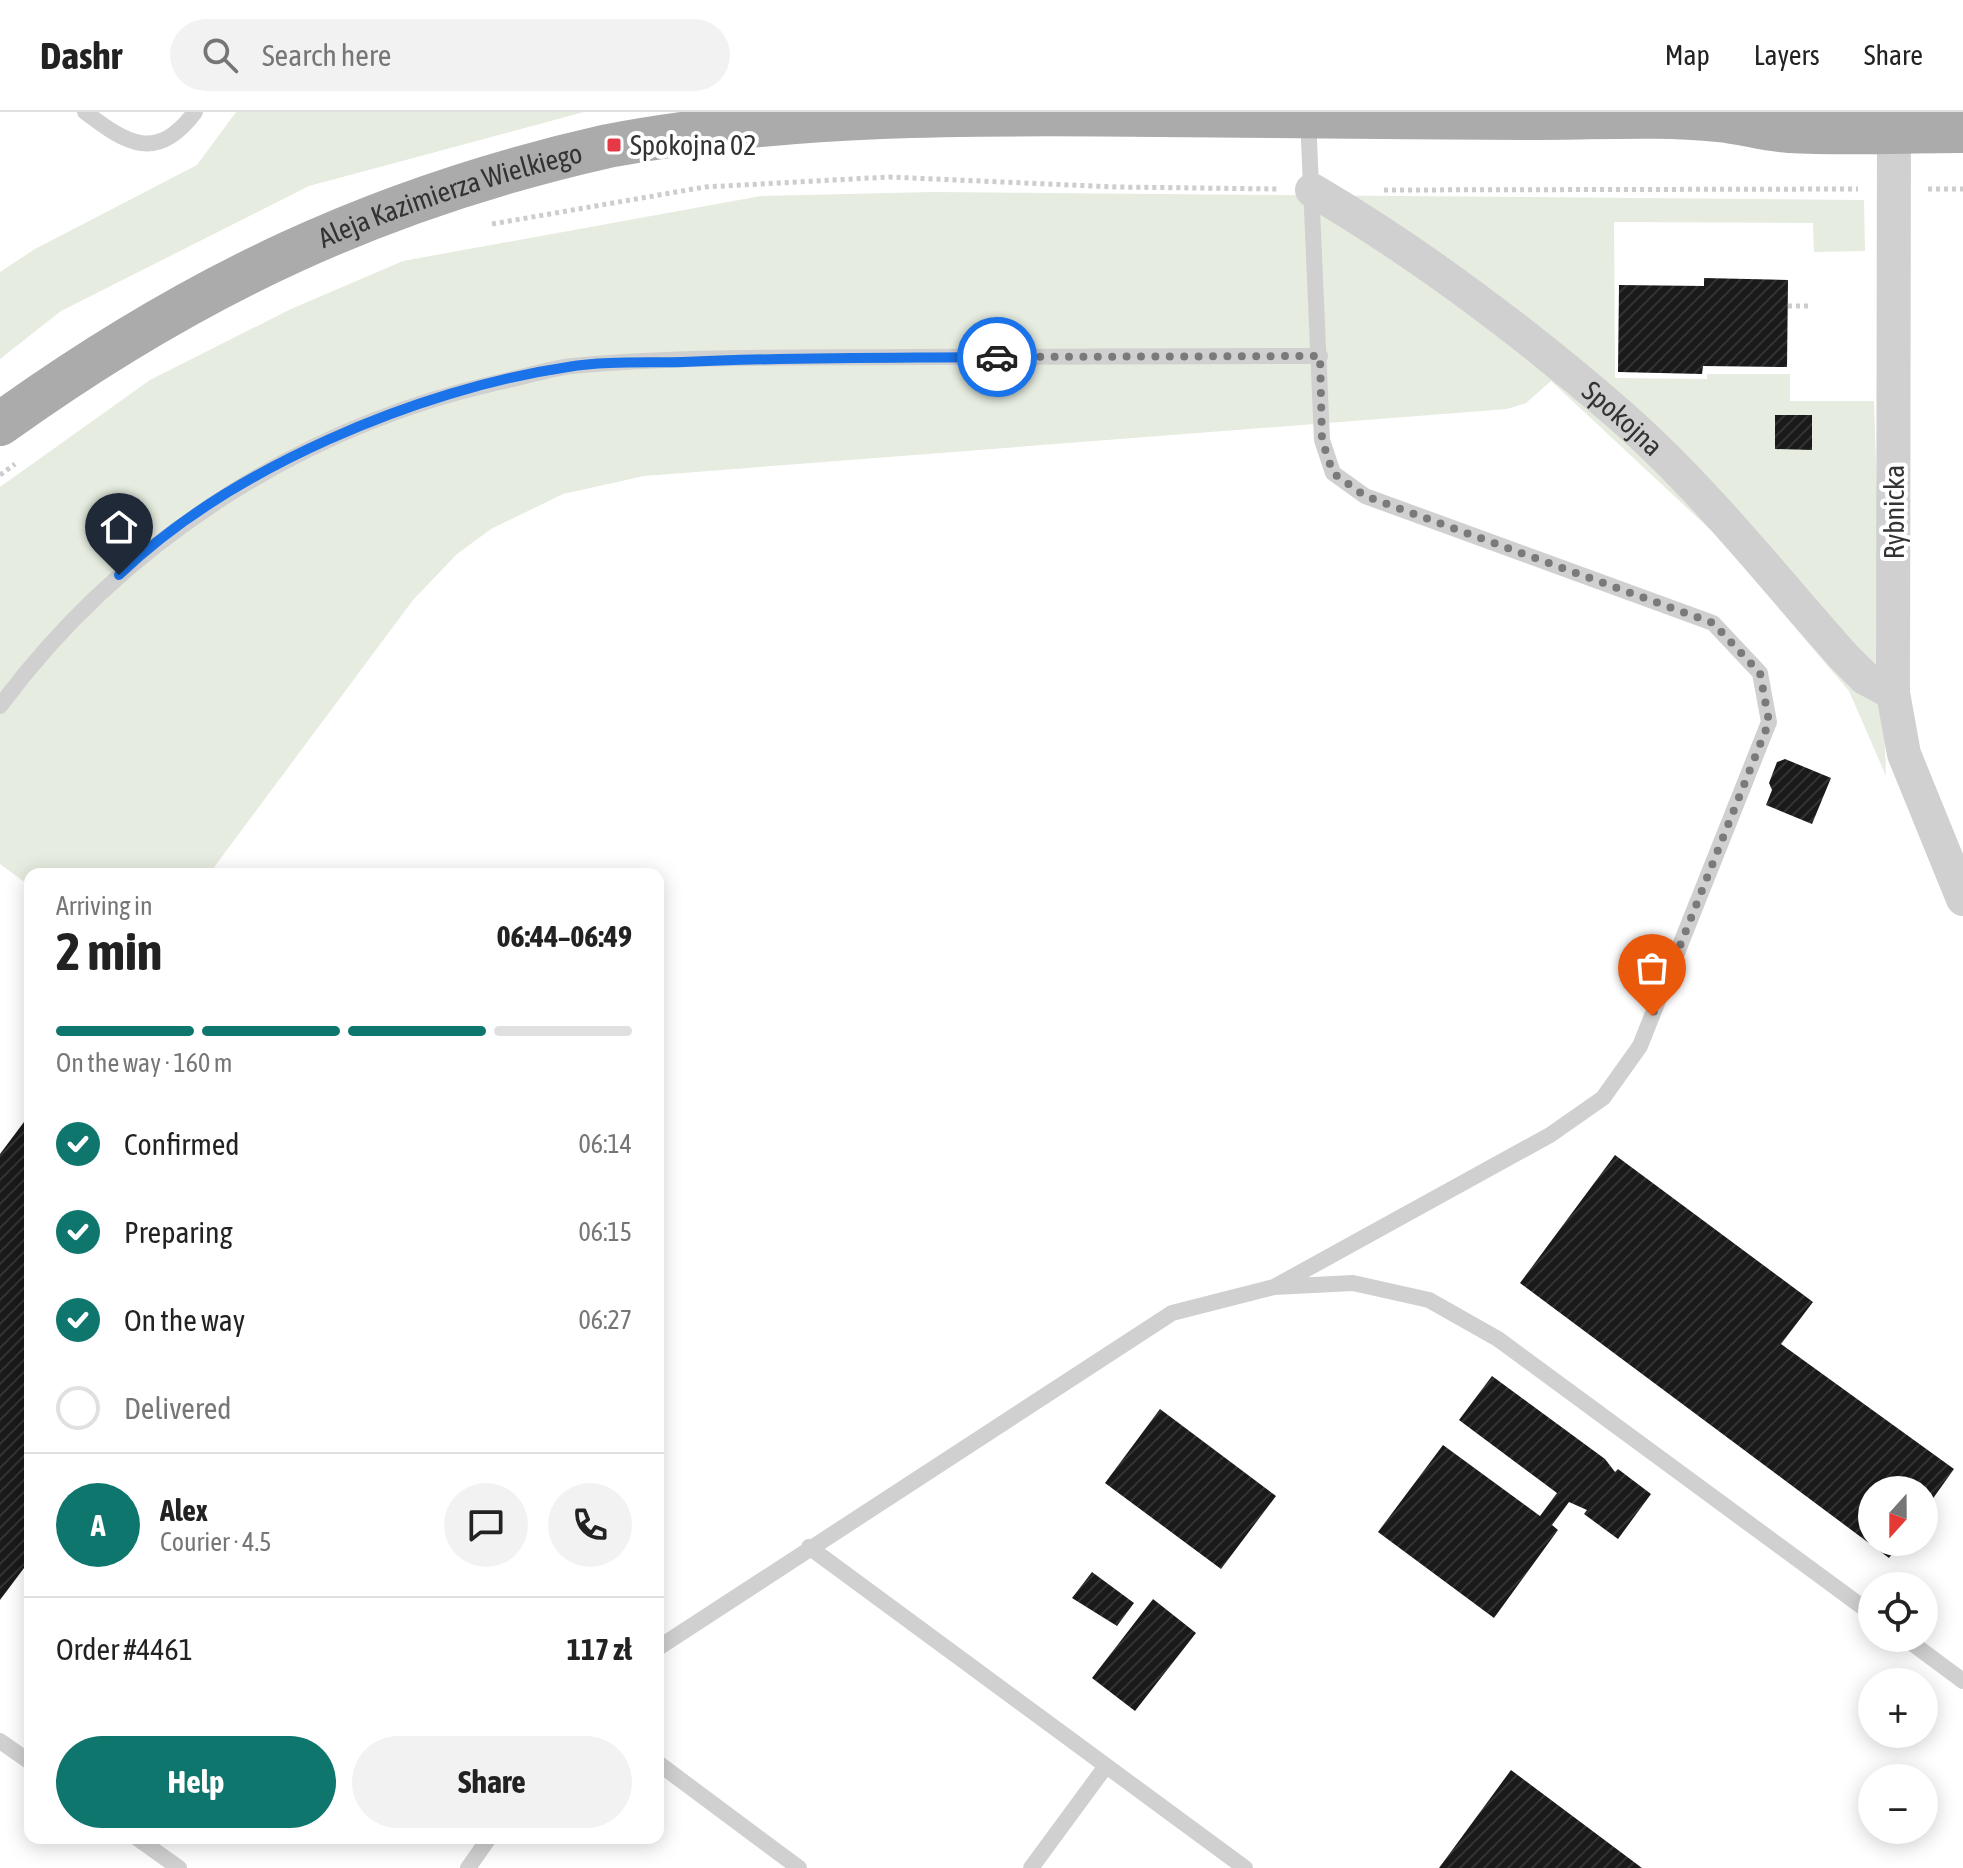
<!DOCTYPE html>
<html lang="en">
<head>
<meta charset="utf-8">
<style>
  :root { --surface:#fff; --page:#f2f2f2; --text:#222; --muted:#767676; --line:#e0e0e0; --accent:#0f766e }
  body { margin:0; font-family:"Asap Condensed",sans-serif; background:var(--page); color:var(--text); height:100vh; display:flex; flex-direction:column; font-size:30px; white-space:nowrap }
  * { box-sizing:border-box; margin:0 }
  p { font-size:26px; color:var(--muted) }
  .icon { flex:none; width:44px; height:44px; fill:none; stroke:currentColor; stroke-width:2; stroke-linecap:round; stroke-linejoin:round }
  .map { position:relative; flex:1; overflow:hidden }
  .details { position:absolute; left:24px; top:756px; width:640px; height:976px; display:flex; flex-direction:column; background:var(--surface); border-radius:16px; box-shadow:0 4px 20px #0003 }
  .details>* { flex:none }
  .needle { width:52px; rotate:201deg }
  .buttons { position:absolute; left:1858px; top:1364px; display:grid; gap:16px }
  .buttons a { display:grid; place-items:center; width:80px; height:80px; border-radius:50%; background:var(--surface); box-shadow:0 4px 20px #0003; font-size:40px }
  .pin { position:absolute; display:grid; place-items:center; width:68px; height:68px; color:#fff; margin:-82px -34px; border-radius:50% 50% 50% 0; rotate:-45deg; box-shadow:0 0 8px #0007 }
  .pin .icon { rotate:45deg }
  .courier { position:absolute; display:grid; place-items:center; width:80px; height:80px; margin:-40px; border:6px solid #1a73e8; border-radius:50%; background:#fff; color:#222; box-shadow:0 2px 10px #0007 }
  .summary em { font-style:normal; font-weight:700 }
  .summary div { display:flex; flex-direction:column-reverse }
  .summary { display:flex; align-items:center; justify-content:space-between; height:136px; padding:0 32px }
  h1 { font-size:52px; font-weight:700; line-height:60px }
  .bar { display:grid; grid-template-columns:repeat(4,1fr); gap:12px 8px; align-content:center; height:96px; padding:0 32px }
  .bar i { height:10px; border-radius:6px; background:var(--line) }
  .bar .on { background:var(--accent) }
  .bar p { grid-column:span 4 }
  .line { display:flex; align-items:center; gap:20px; padding:0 32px; border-top:2px solid var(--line) }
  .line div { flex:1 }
  .round { display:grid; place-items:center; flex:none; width:84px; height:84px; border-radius:42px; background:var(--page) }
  ol { padding:0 32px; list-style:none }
  li { display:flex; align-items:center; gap:24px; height:88px }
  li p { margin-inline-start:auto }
  li .icon { padding:8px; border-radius:50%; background:var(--accent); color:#fff; stroke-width:4 }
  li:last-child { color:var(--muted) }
  li i { width:44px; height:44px; border:4px solid var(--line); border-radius:50% }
  .action { display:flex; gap:16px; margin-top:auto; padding:16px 32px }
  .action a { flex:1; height:92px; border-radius:48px; background:var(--accent); color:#fff; font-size:32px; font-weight:700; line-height:92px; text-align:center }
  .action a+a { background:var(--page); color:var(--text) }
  header { display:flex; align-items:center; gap:48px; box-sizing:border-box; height:112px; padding:0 40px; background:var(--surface); border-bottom:2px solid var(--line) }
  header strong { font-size:38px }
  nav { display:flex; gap:44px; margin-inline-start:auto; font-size:28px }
  .search { width:560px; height:72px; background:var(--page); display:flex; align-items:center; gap:20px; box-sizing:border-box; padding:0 28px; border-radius:44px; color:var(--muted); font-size:30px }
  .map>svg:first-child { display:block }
</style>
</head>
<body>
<header>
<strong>Dashr</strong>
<div class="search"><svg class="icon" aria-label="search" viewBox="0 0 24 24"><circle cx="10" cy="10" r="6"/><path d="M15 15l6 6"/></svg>Search here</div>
<nav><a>Map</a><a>Layers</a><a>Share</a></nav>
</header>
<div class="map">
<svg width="1963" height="1756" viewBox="0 0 1963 1756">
  <defs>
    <pattern id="building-hatch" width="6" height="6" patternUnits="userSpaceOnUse" patternTransform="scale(2)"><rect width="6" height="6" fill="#1a1a1a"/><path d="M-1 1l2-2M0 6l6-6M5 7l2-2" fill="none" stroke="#333"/></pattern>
  </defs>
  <rect width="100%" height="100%" fill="#fff"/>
  <!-- green -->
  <path fill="#e6ecdf" d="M 236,0 L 584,0 L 309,74 L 61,199 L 0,247 L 0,160 L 35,137 L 197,53 Z
    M 932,80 L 1864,88 L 1865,139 L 1814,140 L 1813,111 L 1614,110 L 1615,266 L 1707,267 L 1707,262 L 1790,262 L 1790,289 L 1874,289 L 1886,664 L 1849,579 L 1717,424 L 1551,269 L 1526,291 L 1507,297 L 644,364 L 563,382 L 491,417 L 457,442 L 413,488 L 209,762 L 30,762 L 30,774 L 0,752 L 0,375 L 150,268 L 291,197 L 403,149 L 761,84 Z"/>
  <!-- building -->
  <path fill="url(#building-hatch)" d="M 1704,166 L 1788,168 L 1787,255 L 1703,254 L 1702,262 L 1618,260 L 1619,173 L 1704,174 Z
    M 1775,303 L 1812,303 L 1812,338 L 1775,337 Z
    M 1785,647 L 1831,666 L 1812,712 L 1766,693 L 1772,678 L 1769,671 L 1777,650 Z
    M 30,1002 L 30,1448 L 0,1488 L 0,1042 Z
    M 1615,1043 L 1813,1190 L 1781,1232 L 1954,1357 L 1924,1399 L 1924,1378 L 1872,1378 L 1872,1430 L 1901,1430 L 1889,1446 L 1520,1171 Z
    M 1492,1264 L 1605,1347 L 1615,1360 L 1618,1357 L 1651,1382 L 1618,1427 L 1584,1402 L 1587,1398 L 1569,1390 L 1552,1413 L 1558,1418 L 1494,1506 L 1378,1420 L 1443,1333 L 1540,1404 L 1557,1381 L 1459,1308 Z
    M 1160,1297 L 1276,1384 L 1221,1457 L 1105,1371 Z
    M 1092,1460 L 1134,1491 L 1117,1514 L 1072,1486 Z
    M 1153,1487 L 1196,1521 L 1135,1599 L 1092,1566 Z
    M 1511,1658 L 1642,1756 L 1439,1756 Z"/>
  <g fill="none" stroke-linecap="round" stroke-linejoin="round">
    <!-- path -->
    <path stroke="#cdcdcd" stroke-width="5" stroke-dasharray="4 4" stroke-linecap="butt" d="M 1928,77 L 1963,77
      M 1384,78 L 1858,77
      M 492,112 L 705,75 L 889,65 L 1116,75 L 1278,77
      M 1788,194 L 1810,194
      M 0,363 L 15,352"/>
    <!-- service -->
    <path stroke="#d0d0d0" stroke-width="16" d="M 85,0 C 127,32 157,51 195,0
      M 0,594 C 120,432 298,316 495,271 C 520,266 547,257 572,254 C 679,244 789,246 896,245 C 1037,245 1179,244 1320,244
      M 1274,1175 L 1550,1023 L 1603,986 L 1640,934 L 1769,610 L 1760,561 L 1713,511 L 1365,384 L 1333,361 L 1322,328 L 1308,5
      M 809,1435 L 1245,1756
      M 1905,1526 L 1963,1569
      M 658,1536 L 1172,1201 L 1274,1175 L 1353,1171 L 1429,1188 L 1498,1227 L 1872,1502
      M 0,1629 L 30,1650
      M 658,1651 L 799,1756
      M 137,1726 L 179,1756
      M 468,1756 L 489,1726
      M 1031,1756 L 1106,1654"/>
    <!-- minor -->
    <g stroke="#d0d0d0" stroke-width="34">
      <path d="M 1894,0 L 1893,581 L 1904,642 L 1963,787"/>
      <path id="s1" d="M 1312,78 C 1418,140 1528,223 1621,304 C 1703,376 1772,464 1844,545 L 1865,566 L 1893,581"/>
    </g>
    <!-- primary -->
    <path stroke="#ababab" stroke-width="44" id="s2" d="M 0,312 C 192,174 377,86 608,34 C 787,0 975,1 1157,3 C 1283,5 1409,5 1535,6 C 1596,6 1659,2 1719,8 C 1742,10 1766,18 1789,19 C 1847,22 1905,19 1963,19"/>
  </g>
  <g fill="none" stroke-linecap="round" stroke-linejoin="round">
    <!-- done -->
    <path stroke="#7a7a7a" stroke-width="8" stroke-dasharray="0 14.4" d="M 997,245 L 1320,244 L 1322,328 L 1333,361 L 1365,384 L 1713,511 L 1760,561 L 1769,610 L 1652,904"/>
    <!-- route -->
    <path stroke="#1a73e8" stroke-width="10" d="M 119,463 C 229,357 418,277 568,255 C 605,249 645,251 683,250 C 788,245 892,246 997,245"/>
  </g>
  <!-- markers -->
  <rect fill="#e63946" stroke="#fff" stroke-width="3" x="606" y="25" width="16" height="16" rx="4"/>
  <g text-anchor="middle" stroke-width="8" stroke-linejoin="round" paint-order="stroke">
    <!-- poi labels -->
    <g font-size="28" fill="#333" stroke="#fff" text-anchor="start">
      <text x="630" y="43">Spokojna 02</text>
    </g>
    <!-- street labels -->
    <g font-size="28" fill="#333" stroke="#fff">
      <text dy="10" stroke="none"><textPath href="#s2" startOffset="508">Aleja Kazimierza Wielkiego</textPath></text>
      <text dy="10" stroke="none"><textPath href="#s1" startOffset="386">Spokojna</textPath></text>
      <text transform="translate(1894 400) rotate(-90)" y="10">Rybnicka</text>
    </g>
  </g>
</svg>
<div class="buttons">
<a><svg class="needle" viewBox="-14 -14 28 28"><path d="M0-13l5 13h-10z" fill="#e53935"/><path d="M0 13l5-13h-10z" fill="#767676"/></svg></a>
<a><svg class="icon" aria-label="locate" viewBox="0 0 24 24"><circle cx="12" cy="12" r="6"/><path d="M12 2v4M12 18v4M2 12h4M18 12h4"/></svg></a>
<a>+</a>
<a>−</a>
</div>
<div class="pin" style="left:1652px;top:904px;background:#ea580c"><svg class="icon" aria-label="bag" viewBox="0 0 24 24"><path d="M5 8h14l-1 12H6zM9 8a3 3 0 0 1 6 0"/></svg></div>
<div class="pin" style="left:119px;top:463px;background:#1f2937"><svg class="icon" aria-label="home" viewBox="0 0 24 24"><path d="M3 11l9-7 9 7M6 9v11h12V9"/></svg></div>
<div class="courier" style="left:997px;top:245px"><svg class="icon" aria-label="car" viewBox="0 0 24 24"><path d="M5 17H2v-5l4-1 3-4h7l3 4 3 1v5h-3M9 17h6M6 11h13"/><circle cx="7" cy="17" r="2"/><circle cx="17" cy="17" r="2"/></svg></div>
<section class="details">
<div class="summary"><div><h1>2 min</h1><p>Arriving in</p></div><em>06:44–06:49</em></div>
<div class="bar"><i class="on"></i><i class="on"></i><i class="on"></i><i></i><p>On the way · 160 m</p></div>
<ol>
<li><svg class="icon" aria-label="check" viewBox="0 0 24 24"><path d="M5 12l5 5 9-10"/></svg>Confirmed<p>06:14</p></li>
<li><svg class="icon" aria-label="check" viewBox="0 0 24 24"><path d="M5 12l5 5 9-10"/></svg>Preparing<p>06:15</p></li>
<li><svg class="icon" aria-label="check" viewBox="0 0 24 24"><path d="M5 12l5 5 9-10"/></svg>On the way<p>06:27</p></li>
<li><i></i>Delivered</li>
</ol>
<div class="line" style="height:144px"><b class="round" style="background:var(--accent);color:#fff">A</b><div><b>Alex</b><p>Courier · 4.5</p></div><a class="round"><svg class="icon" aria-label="chat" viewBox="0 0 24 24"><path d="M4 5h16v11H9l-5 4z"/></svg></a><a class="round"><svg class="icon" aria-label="phone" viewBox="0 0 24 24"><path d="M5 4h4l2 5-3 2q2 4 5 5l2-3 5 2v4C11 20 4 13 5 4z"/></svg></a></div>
<div class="line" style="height:104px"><div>Order #4461</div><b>117 zł</b></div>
<div class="action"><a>Help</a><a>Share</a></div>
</section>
</div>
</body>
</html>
